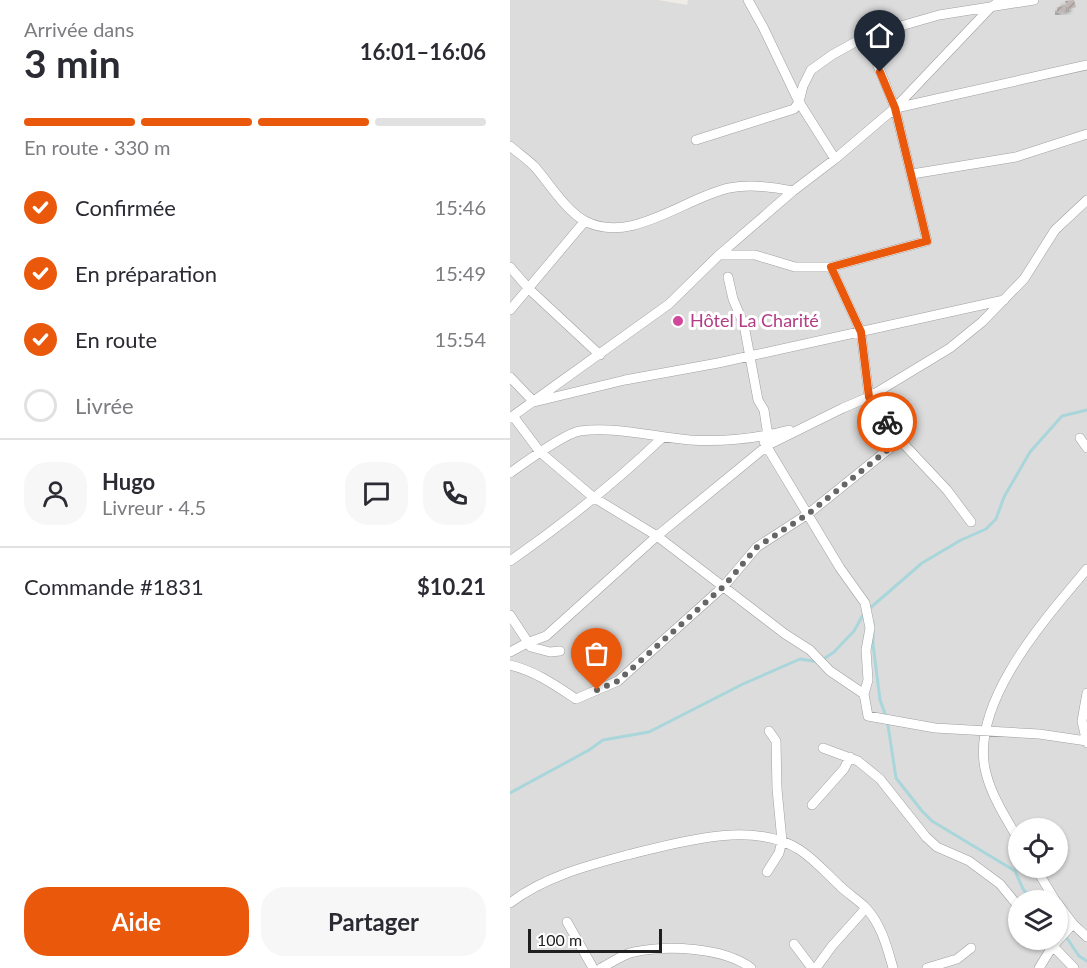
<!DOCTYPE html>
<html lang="fr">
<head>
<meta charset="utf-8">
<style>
  :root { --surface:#fff; --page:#f7f7f7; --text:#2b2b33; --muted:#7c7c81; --line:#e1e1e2; --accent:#ea580c }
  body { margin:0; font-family:Lato,sans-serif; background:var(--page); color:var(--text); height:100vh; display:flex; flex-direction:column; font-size:22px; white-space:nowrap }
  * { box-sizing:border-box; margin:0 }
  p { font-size:20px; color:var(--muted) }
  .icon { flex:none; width:33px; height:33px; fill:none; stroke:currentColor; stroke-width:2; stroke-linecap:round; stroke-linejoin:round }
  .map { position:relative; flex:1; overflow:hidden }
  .side { display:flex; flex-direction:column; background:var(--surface); width:510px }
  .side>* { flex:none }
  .controls { position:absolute; left:498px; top:818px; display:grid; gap:12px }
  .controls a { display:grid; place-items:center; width:60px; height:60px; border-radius:50%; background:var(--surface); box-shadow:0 2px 4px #0004; font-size:30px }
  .scale { position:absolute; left:18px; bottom:15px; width:134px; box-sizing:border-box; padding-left:6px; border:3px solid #1f1f1f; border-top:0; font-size:16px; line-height:21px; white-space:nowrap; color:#1f1f1f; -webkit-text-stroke:4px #fff; paint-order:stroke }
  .pin { position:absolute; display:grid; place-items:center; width:51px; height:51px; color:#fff; margin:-62px -26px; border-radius:50% 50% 50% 0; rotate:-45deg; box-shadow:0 0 6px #0007 }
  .pin .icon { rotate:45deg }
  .courier { position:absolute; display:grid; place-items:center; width:60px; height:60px; margin:-30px; border:4px solid #ea580c; border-radius:50%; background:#fff; color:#222; box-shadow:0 2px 8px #0007 }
  .head em { font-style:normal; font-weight:700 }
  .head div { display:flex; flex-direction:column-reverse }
  .head { display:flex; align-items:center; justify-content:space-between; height:102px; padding:0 24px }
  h1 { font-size:39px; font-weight:700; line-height:45px }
  .bar { display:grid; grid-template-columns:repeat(4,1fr); gap:9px 6px; align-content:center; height:72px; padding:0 24px }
  .bar i { height:8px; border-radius:4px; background:var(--line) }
  .bar .current { background:var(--accent) }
  .bar p { grid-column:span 4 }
  .line { display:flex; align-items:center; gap:15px; padding:0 24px; border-top:2px solid var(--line) }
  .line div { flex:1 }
  .round { display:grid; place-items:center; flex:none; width:63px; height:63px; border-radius:24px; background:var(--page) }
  ol { padding:0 24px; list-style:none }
  li { display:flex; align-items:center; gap:18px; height:66px }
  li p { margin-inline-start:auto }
  li .icon { padding:6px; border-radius:50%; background:var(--accent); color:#fff; stroke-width:4 }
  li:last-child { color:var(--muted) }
  li i { width:33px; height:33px; border:3px solid var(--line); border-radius:50% }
  .button { display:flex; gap:12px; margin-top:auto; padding:12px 24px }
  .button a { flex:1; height:69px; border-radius:24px; background:var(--accent); color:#fff; font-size:24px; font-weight:700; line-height:69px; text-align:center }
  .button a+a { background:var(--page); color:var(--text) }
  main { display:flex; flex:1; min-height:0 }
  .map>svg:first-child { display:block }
</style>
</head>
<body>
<main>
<section class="side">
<div class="head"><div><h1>3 min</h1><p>Arrivée dans</p></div><em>16:01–16:06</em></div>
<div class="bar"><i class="current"></i><i class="current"></i><i class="current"></i><i></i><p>En route · 330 m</p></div>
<ol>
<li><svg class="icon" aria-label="check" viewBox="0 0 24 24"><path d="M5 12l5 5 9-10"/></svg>Confirmée<p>15:46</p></li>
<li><svg class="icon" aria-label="check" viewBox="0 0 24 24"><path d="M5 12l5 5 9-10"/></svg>En préparation<p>15:49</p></li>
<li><svg class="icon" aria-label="check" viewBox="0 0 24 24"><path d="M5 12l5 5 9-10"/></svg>En route<p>15:54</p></li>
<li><i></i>Livrée</li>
</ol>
<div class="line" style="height:108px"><a class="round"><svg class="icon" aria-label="person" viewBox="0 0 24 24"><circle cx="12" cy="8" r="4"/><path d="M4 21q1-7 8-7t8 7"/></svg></a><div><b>Hugo</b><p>Livreur · 4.5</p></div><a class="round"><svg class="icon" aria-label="chat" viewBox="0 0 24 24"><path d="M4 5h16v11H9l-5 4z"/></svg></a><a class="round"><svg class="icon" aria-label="phone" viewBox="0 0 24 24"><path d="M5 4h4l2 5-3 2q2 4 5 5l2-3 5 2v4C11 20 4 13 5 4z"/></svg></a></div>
<div class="line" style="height:78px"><div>Commande #1831</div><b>$10.21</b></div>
<div class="button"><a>Aide</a><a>Partager</a></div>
</section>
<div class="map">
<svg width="577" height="968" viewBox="0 0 577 968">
  <defs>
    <pattern id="building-hatch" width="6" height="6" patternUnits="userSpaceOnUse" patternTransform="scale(1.5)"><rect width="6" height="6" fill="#c0b6b3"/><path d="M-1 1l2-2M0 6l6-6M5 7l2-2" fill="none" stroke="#a59c9a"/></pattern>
    <filter id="shadow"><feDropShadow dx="-4.5" dy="4.5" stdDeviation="1.5" flood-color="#0004"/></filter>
  </defs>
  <rect width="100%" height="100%" fill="#efebe6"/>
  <!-- residential -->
  <path fill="#dddcdc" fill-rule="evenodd" d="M 0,0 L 148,0 L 177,5 L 178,0 L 577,0 L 577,968 L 0,968 ZM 508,828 L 548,828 L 548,867 L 508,867 ZM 508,900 L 548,900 L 548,939 L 508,939 Z"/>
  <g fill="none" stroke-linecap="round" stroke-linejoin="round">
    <!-- stream -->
    <path stroke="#a9d6da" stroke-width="3" d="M 359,609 L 412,563 L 451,540 L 476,529 L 486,519 L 494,497 L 520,452 L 552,416 L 577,410
      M 363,622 L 363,644 L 370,700 L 377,719 L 386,778 L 412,811 L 422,821 L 505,871 L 513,889 L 522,900
      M 0,793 L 79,750 L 93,740 L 139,732 L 233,684 L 290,659 L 309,662 L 324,652 L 344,631 L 354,613
      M 548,925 L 569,956 L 577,961"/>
  </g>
  <!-- building -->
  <path fill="url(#building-hatch)" filter="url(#shadow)" d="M 564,0 L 566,7 L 558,10 L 555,1 Z
    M 555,6 L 556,11 L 547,13 L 547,7 Z"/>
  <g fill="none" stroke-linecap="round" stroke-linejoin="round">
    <!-- minor casing -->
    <g stroke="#a0a0a0" stroke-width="10">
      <path id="minor" d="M 238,0 L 253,27 L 289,102 L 325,159
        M 386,108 L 577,65
        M 186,140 L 284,109 L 289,102 L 293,86 L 301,70 L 322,55 L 356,36 L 429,15 L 524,0
        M 0,146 C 8,153 17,159 25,167 C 39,183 56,211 75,221 C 121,245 174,198 219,188 C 241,184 262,187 283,191
        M 402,174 L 506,157 L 577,134
        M 210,255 L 245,255 L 285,267 L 321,267 L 417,241 L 385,108 L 356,36
        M 0,267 L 19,289 L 90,355
        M 321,267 L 351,332 L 359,397 L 390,440 L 437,490 L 461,522
        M 218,277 L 223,299 L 234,325 L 248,400 L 254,410 L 258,436
        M 0,310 L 75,221
        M 0,377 L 24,402 L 115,380 L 208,363 L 494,300
        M 3,416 L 30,452 L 83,497 L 147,536 L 275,634 L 300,650 L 320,671 L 354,694 L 358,716 L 425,728 L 529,734 L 577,741
        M 0,418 L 159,304 L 209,255 L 283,191 L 325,159 L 385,108 L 481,7 L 492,0
        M 570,438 L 577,448
        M 254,442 L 330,568 L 355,603 L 360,628 L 356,650 L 358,680 L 354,694
        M 0,473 C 14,463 55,433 70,431 C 106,426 144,437 180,440 C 214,442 246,439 279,430
        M 0,561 C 53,524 106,482 153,437
        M 0,615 L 21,647 L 40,652 L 50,651
        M 0,652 L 17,643 L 36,636 L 147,536 L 258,445 L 333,408 L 359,397 L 440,348 L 472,322 L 514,279 L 545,230 L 577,200
        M 0,665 C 25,671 45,685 66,699 L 108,681 L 214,586 L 247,547 L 298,514 L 390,440
        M 577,693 L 572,721 L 577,743
        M 313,748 L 348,761 L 370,779 L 416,837 L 427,847 L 459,861 L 490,884 L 508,906
        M 302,805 L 334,769 L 340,757
        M 508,839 C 496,818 482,797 476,773 C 458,704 536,618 577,569
        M 525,867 L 545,900
        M 257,872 L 269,853 L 272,841 L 267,789 L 266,741 L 259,731
        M 0,903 C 34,877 76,866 117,855 C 167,843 242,819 290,850 C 305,860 317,874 330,886 C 338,894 347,899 355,907 C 371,923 377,947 383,968
        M 548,904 L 563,924 L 577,937
        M 57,922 L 83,968
        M 536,939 L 564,968
        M 284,944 L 302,968
        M 91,968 C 101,963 113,954 124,952 C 157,945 213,947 241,968
        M 306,968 L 322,946 L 356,908
        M 417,968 L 447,959 L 461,948
        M 529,968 L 542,947 L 563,924"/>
    </g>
    <!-- minor -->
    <use href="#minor" stroke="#fff" stroke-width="9"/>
  </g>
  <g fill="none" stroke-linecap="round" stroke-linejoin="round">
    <!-- done -->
    <path stroke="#686665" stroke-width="6" stroke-dasharray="0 10.8" d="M 87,690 L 108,681 L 214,586 L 247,547 L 298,514 L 390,440 L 377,422"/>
    <!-- route -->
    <path stroke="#ea580c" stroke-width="8" d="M 370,72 L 385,108 L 417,241 L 321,267 L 351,332 L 359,397 L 377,422"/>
  </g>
  <!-- markers -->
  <circle fill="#d1479c" stroke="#fff" stroke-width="2" cx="168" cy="321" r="6"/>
  <g text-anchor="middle" stroke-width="6" stroke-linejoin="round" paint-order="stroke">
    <!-- hotel labels -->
    <g font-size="18" fill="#b23c85" stroke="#fff" text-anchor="start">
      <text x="180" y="327">Hôtel La Charité</text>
    </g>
  </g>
</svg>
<div class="controls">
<a><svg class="icon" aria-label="locate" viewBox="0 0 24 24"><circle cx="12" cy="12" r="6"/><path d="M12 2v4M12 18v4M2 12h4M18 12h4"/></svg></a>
<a><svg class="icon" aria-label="layers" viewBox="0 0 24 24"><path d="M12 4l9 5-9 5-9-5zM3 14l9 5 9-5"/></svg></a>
</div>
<div class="scale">100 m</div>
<div class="pin" style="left:87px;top:690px;background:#ea580c"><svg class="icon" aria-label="bag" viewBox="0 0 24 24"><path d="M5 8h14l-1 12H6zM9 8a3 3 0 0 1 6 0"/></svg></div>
<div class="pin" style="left:370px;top:72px;background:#1f2937"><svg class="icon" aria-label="home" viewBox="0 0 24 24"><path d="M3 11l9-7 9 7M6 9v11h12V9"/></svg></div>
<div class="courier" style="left:377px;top:422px"><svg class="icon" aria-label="bike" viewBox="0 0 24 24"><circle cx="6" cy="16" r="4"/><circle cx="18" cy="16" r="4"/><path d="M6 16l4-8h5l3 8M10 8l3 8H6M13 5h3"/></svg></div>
</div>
</main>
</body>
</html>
